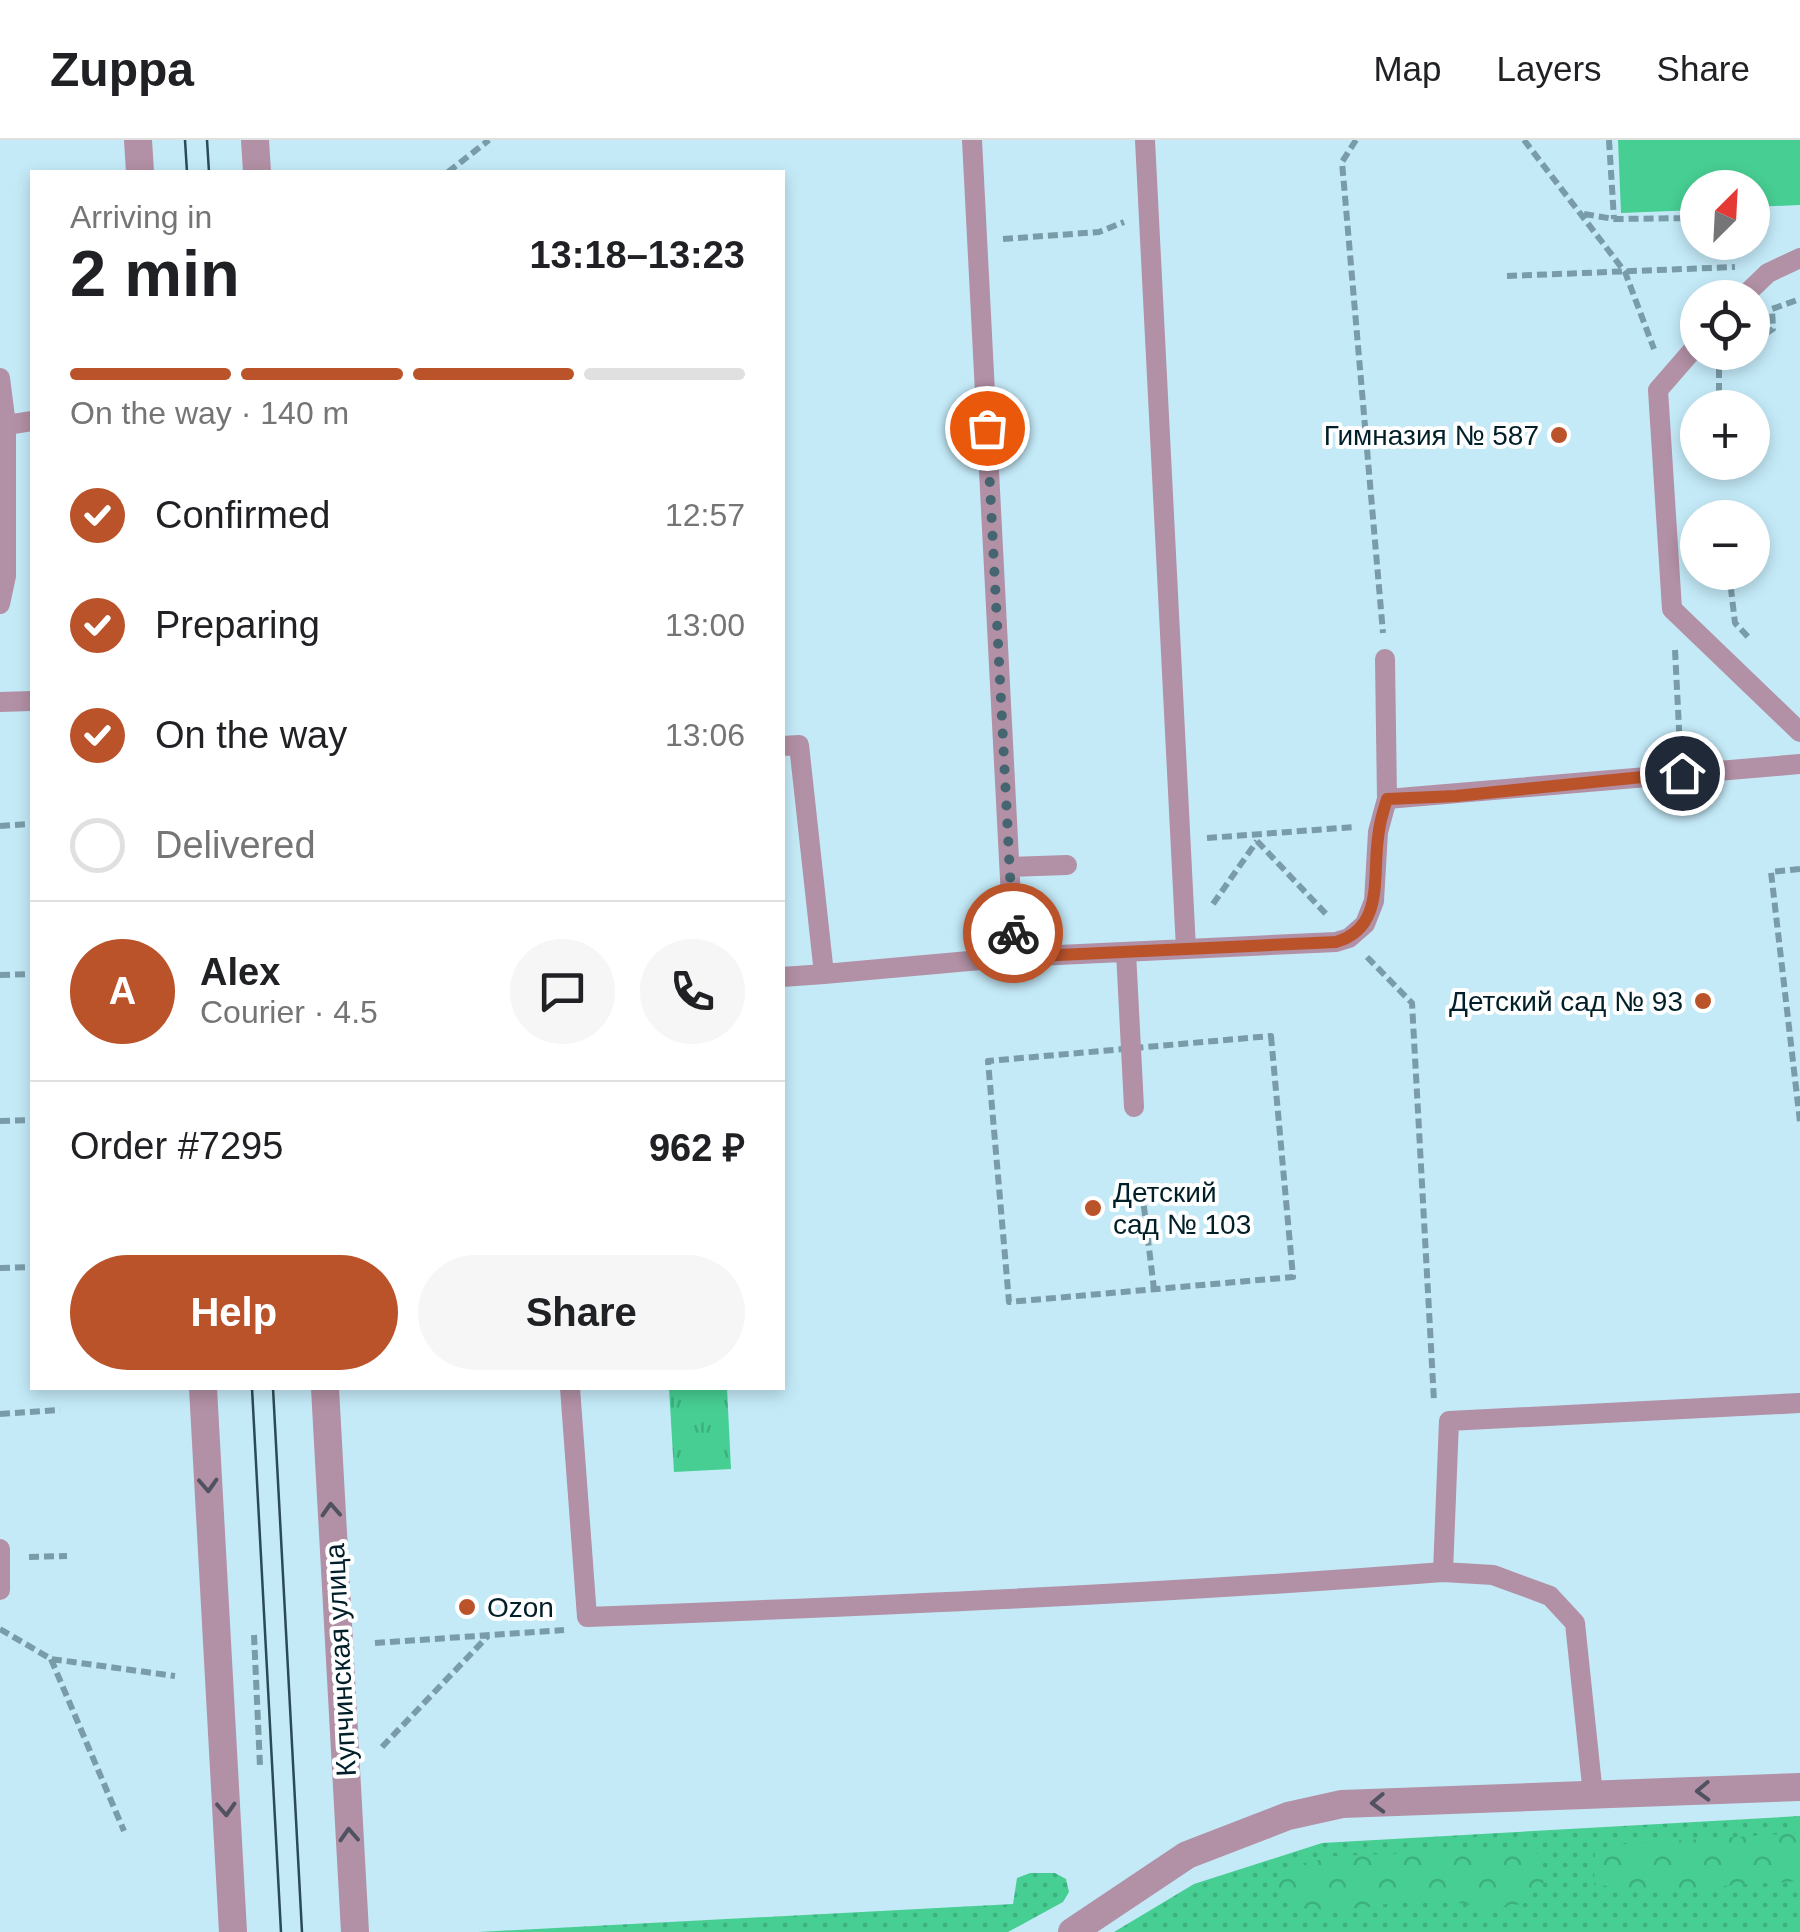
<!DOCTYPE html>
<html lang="en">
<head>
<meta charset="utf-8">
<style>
  :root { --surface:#fff; --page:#f6f6f6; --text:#202124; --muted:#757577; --line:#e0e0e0; --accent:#ba532a }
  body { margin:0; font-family:Helvetica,sans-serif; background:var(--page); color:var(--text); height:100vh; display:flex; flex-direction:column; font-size:38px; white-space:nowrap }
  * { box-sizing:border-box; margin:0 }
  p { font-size:32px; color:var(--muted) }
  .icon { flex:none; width:55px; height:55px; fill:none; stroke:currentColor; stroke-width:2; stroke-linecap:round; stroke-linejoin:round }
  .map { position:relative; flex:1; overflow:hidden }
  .sheet { position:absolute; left:30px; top:30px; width:755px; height:1220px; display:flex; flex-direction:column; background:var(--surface); border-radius:0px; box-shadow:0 5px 15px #0003 }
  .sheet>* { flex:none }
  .needle { width:65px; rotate:24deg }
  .controls { position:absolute; left:1680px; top:30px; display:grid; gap:20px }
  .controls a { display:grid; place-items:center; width:90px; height:90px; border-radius:50%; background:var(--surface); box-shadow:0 5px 15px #0003; font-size:50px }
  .pin { position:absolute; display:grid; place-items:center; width:85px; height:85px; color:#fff; margin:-42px; border:5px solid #fff; border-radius:50%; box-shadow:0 2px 10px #0007 }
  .courier { position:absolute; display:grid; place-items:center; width:100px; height:100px; margin:-50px; border:8px solid #ba532a; border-radius:50%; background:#fff; color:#222; box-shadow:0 2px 12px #0007 }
  .overview em { font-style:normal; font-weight:700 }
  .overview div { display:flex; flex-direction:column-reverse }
  .overview { display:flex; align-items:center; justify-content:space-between; height:170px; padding:0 40px }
  h1 { font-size:65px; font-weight:700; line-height:75px }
  .bar { display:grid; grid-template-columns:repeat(4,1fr); gap:15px 10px; align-content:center; height:120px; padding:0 40px }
  .bar i { height:12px; border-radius:8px; background:var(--line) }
  .bar .selected { background:var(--accent) }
  .bar p { grid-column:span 4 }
  .line { display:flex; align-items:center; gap:25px; padding:0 40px; border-top:2px solid var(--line) }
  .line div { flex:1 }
  .round { display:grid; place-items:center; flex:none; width:105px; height:105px; border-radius:52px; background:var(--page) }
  ol { padding:0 40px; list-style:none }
  li { display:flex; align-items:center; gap:30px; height:110px }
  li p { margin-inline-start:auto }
  li .icon { padding:10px; border-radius:50%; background:var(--accent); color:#fff; stroke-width:4 }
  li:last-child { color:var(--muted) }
  li i { width:55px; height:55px; border:5px solid var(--line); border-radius:50% }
  .button { display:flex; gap:20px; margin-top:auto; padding:20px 40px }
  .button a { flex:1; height:115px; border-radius:60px; background:var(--accent); color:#fff; font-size:40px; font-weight:700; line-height:115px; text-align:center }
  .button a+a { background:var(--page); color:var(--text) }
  header { display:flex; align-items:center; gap:60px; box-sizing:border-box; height:140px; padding:0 50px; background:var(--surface); border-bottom:2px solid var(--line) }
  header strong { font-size:48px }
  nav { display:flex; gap:55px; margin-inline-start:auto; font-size:35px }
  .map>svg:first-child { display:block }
</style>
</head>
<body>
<header>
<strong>Zuppa</strong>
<nav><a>Map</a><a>Layers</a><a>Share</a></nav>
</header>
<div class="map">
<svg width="1800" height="1792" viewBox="0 0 1800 1792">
  <defs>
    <pattern id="grass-dots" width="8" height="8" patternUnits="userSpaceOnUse" patternTransform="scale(2.5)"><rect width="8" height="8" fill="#47ce93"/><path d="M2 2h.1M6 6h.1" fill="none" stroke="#3cb07f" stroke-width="1.8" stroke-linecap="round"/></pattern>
    <pattern id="forest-crowns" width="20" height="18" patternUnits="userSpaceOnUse" patternTransform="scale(2.5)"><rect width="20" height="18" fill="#47ce93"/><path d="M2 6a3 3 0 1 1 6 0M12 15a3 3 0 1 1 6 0" fill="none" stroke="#3cb07f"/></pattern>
    <pattern id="park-tufts" width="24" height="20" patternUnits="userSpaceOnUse" patternTransform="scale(2.5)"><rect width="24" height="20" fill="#47ce93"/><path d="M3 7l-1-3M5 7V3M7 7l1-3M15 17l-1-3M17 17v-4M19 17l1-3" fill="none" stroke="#3cb07f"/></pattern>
  </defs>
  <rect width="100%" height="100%" fill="#c4eaf8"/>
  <!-- grass -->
  <path fill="url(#grass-dots)" d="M 1800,1676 L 1800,1792 L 1114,1792 L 1194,1744 L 1322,1703 Z
    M 1030,1733 L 1055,1733 L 1066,1739 L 1069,1752 L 1063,1762 L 1008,1792 L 478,1792 L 1013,1764 L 1017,1738 Z"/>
  <!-- forest -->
  <path fill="url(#forest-crowns)" d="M 1800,1693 L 1800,1741 L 1662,1750 L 1594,1745 L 1595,1713 L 1622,1704 Z
    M 1527,1709 L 1539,1715 L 1544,1742 L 1523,1764 L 1483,1768 L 1429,1756 L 1365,1768 L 1307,1769 L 1279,1759 L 1274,1740 L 1304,1724 L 1334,1716 Z"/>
  <!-- park -->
  <path fill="url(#park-tufts)" d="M 669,1248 L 727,1248 L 731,1329 L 674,1332 Z"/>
  <!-- pitch -->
  <path fill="#47ce93" d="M 1618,0 L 1800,0 L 1800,65 L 1753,67 L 1752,48 L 1698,48 L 1697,70 L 1621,73 Z"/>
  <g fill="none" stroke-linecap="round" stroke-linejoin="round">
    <!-- path -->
    <path stroke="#799ca8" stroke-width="6" stroke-dasharray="10 5" stroke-linecap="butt" d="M 1356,0 L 1342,22 L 1383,493
      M 1524,0 L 1625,132 L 1654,209
      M 1609,0 L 1614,79
      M 448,32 L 489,0
      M 1584,74 L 1614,79 L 1698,78
      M 1003,99 L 1099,92 L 1124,82
      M 1507,136 L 1735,127
      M 1752,202 L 1773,189 L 1772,169 L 1800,159
      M 1719,268 L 1719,224 L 1736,212
      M 1729,432 L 1735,483 L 1751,500
      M 1675,510 L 1680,608
      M 0,686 L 30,684
      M 1207,698 L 1354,687
      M 1257,701 L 1327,775
      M 1800,729 L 1771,732 L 1800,982
      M 1213,764 L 1257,701
      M 1367,817 L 1412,863 L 1434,1261
      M 0,835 L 32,834
      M 1271,896 L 1293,1137 L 1009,1162 L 988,921 Z
      M 0,981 L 32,980
      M 1142,1051 L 1154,1149
      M 0,1128 L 32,1127
      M 0,1274 L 60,1270
      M 29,1417 L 67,1416
      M 0,1489 L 51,1519 L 175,1536
      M 254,1495 L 260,1626
      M 375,1503 L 564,1490
      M 51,1519 L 124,1691
      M 382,1607 L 488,1496"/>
    <!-- service -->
    <path stroke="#b290a5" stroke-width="20" d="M 972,0 L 1014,817
      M 1145,0 L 1186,809
      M 1742,158 L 1768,133 L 1800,118
      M 1698,204 L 1658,250 L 1672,469 L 1800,592
      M 0,238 L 6,285 L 6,436 L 0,464
      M 0,286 L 32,281
      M 0,562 L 32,561
      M 782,606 L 799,605 L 824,834 L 782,837
      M 1387,659 L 1800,624
      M 1010,727 L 1067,725
      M 1126,812 L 1134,967
      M 824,834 L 1014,817 L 1336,802 L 1349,798 L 1365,784 L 1374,761 L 1378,692 L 1387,659 L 1385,519
      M 570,1248 L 587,1477 C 873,1466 1158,1454 1443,1432 L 1449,1281 L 1800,1263
      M 0,1409 L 0,1450
      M 1443,1432 L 1493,1435 L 1550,1456 L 1575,1483 L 1593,1655"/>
    <!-- minor -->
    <path stroke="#b290a5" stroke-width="28" d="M 138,0 L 140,32
      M 255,0 L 257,32
      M 203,1248 L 233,1792
      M 325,1248 L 355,1792
      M 1072,1792 L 1187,1715 L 1288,1676 L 1342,1664 L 1800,1647"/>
    <!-- tram -->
    <path stroke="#2a4a55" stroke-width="2.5" d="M 185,0 L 187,32
      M 207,0 L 209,32
      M 252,1248 L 281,1792
      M 273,1248 L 302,1792"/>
  </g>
  <!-- one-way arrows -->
  <defs><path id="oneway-chevron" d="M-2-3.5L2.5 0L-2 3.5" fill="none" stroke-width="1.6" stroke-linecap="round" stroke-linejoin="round" transform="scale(2.5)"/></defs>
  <g stroke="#505261">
    <use href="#oneway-chevron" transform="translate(208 1345) rotate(87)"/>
    <use href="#oneway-chevron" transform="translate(331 1370) rotate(-93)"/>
    <use href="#oneway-chevron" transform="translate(1703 1651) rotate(178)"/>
    <use href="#oneway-chevron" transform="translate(1378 1663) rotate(178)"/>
    <use href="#oneway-chevron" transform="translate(226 1669) rotate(87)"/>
    <use href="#oneway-chevron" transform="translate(349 1695) rotate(-93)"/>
  </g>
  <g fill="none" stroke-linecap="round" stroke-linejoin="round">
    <!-- done -->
    <path stroke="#456671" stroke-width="10" stroke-dasharray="0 18" d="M 987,288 L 1013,793"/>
    <!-- route -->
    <path stroke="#ba532a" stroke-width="12" d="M 1013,793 L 1014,817 L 1336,802 C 1387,787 1371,732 1379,691 C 1380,680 1384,669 1387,659 L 1456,656 L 1682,633"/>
  </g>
  <!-- markers -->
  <g fill="#ba532a" stroke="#fff" stroke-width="4">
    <circle cx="1559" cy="295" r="10"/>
    <circle cx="1703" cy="861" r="10"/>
    <circle cx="1093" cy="1068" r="10"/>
    <circle cx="467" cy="1467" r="10"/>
  </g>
  <g text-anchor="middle" stroke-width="8" stroke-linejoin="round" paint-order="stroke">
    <!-- poi labels -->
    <g font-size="28" fill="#001f29" stroke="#fff" text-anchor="end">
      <text x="1539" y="305">Гимназия № 587</text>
      <text x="1683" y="871">Детский сад № 93</text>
      <text x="1113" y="1062" text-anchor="start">Детский<tspan x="1113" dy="32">сад № 103</tspan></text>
      <text x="487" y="1477" text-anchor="start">Ozon</text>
    </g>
    <!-- street labels -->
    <g font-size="28" fill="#001f29" stroke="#fff">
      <text transform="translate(340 1520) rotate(-93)" y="10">Купчинская улица</text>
    </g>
  </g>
</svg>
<div class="controls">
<a><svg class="needle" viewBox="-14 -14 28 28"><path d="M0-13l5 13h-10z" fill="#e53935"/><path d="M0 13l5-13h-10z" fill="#757577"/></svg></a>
<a><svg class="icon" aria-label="locate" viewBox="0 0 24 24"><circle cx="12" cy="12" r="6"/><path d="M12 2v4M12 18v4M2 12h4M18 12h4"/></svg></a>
<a>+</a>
<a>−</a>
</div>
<div class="pin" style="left:987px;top:288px;background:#ea580c"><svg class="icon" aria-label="bag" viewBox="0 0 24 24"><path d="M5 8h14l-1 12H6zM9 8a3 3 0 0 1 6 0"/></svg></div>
<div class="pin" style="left:1682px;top:633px;background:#1f2937"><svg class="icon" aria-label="home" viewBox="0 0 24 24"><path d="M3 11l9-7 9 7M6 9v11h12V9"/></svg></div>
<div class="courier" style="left:1013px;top:793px"><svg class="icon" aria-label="bike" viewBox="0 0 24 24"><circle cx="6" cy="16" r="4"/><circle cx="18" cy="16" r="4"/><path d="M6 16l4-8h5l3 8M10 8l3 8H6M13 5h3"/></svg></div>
<section class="sheet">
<div class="overview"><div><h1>2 min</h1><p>Arriving in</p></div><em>13:18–13:23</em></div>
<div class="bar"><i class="selected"></i><i class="selected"></i><i class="selected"></i><i></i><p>On the way · 140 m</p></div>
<ol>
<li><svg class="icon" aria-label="check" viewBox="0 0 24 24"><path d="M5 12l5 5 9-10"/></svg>Confirmed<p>12:57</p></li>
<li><svg class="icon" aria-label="check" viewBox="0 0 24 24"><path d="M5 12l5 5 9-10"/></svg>Preparing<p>13:00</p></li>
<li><svg class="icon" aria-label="check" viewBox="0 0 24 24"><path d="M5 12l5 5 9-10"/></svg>On the way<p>13:06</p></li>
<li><i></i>Delivered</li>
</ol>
<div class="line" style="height:180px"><b class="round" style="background:var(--accent);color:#fff">A</b><div><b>Alex</b><p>Courier · 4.5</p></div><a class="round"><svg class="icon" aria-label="chat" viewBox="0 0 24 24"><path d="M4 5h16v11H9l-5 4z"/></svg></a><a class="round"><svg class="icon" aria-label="phone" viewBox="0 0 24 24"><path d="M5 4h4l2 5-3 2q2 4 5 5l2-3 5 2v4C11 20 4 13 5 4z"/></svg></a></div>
<div class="line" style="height:130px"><div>Order #7295</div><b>962 ₽</b></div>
<div class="button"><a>Help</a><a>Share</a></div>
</section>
</div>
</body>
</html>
